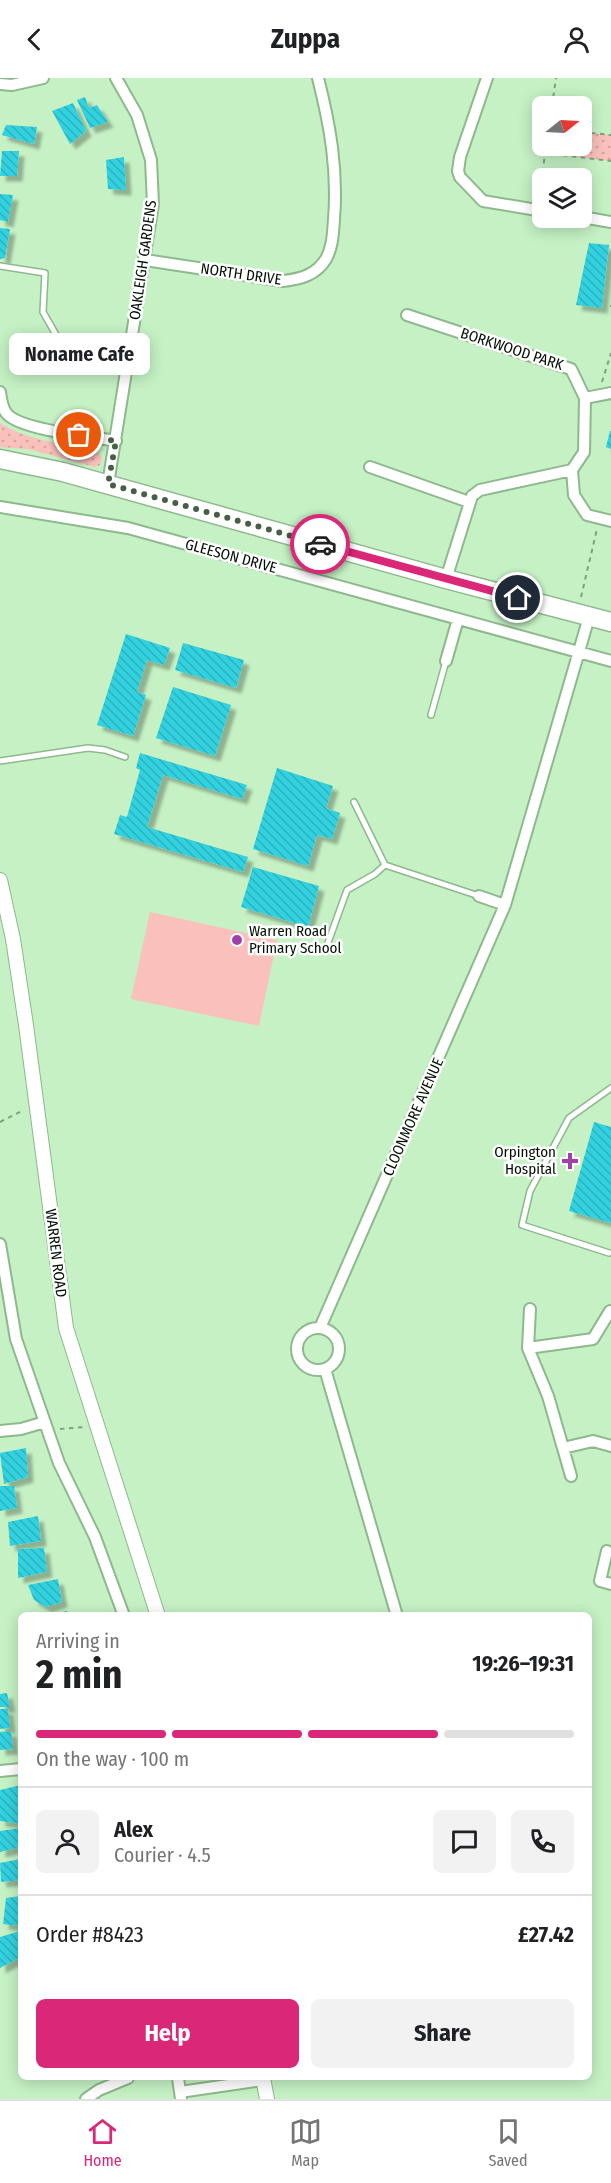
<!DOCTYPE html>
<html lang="en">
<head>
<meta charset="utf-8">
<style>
  :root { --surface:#fff; --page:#f2f2f2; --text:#202124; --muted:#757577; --line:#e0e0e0; --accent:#db2777 }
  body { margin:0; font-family:"Fira Sans Condensed",sans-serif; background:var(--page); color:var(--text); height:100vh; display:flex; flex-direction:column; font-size:22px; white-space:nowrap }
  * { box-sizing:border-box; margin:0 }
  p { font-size:20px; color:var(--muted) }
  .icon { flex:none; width:33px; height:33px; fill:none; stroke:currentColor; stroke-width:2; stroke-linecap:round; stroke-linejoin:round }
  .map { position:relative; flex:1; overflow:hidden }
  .details { position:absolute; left:18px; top:1534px; width:574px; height:468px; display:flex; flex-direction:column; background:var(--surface); border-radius:9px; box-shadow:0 3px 15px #0003 }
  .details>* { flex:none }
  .needle { width:39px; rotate:72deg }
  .buttons { position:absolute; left:532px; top:18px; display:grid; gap:12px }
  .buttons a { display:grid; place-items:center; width:60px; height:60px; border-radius:9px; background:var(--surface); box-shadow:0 3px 15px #0003; font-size:30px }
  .pin { position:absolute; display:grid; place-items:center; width:51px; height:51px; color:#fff; margin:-26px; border:3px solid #fff; border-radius:50%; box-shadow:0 2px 6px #0007 }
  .courier { position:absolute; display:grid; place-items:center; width:60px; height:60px; margin:-30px; border:4px solid #db2777; border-radius:50%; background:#fff; color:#222; box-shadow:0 2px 8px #0007 }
  .bubble { position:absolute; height:42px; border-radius:9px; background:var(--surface); box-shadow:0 3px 15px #0003; font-size:20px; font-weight:700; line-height:42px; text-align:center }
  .head em { font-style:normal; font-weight:700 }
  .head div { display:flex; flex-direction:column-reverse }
  .head { display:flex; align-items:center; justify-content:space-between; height:102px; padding:0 18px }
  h1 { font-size:39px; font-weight:700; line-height:45px }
  .bar { display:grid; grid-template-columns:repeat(4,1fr); gap:9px 6px; align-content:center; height:72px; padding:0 18px }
  .bar i { height:8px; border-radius:4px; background:var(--line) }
  .bar .on { background:var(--accent) }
  .bar p { grid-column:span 4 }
  .line { display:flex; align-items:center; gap:15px; padding:0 18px; border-top:2px solid var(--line) }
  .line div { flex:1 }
  .round { display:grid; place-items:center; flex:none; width:63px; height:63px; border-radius:9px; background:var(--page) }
  .action { display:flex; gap:12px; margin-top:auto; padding:12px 18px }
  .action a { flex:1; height:69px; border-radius:9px; background:var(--accent); color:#fff; font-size:24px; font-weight:700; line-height:69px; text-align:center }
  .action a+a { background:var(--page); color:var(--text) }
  header { display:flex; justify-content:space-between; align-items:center; height:78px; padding:0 18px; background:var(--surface); font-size:27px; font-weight:700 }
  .dock { display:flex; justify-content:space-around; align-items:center; height:84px; border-top:2px solid var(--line); background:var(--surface); font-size:16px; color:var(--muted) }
  .dock a { display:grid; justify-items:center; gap:3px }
  .dock .on { color:var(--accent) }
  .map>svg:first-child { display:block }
</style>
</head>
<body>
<header><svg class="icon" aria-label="back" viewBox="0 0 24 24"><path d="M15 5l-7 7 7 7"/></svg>Zuppa<svg class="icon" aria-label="person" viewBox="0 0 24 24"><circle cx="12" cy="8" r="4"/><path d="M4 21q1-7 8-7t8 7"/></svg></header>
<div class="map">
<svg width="611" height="2021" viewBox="0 0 611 2021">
  <defs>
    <pattern id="grass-dots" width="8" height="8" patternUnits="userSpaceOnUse" patternTransform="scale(1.5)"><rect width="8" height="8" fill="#fac0bb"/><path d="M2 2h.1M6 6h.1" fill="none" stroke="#d5a49f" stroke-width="1.8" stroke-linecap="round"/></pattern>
    <pattern id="building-back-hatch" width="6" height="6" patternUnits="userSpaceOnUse" patternTransform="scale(1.5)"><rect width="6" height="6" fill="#33d1df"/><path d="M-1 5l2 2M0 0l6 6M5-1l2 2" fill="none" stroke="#2cb2be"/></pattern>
    <filter id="shadow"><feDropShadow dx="5.5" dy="5.5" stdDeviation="1.5" flood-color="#0004"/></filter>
  </defs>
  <rect width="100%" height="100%" fill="#c5f1c4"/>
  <!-- grass -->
  <path fill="url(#grass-dots)" d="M 582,54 L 611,57 L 611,83 L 545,75 L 546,68 L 582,68 Z
    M 0,345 C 29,363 63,366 95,372 L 102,379 L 100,387 L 95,389 L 28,371 L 0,369 Z"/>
  <!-- park -->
  <path fill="#fac0bb" d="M 150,834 L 277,862 L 259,948 L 131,921 Z"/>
  <!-- building -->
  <path fill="url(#building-back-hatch)" filter="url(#shadow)" d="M 85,19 L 89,30 L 97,27 L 108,44 L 90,50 L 77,22 Z
    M 73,25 L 86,53 L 70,66 L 52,33 Z
    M 6,47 L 37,49 L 34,66 L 2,57 Z
    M 2,73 L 19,73 L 17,98 L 0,98 Z
    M 124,79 L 126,112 L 108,111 L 106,82 Z
    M 0,116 L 13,117 L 8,144 L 0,142 Z
    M 0,150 L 10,151 L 5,180 L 0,181 Z
    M 589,165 L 609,167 L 602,230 L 576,227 Z
    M 610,353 L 611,353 L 611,371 L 606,369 Z
    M 126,556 L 170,570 L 164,587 L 147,582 L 137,614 L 146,617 L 133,658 L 97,647 Z
    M 183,565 L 244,582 L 236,610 L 175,592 Z
    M 173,609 L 231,627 L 215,678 L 156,660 Z
    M 140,675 L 247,707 L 242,721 L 163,697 L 147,749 L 248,779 L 243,794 L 114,756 L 120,737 L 127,739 L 140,692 L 136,690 Z
    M 277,690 L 333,708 L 326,730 L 340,735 L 332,761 L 317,757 L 308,788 L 253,771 Z
    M 253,789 L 319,808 L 308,849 L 241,829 Z
    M 594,1044 L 611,1049 L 611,1145 L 569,1133 Z
    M 26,1370 L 28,1399 L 4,1406 L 0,1375 Z
    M 0,1408 L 14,1408 L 17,1430 L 0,1433 Z
    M 38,1438 L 41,1463 L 10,1468 L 8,1444 Z
    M 44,1470 L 47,1494 L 18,1500 L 18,1471 Z
    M 58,1501 L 62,1524 L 46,1529 L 34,1522 L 28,1507 Z
    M 67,1533 L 68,1538 L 51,1538 L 51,1536 Z
    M 7,1615 L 10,1629 L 0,1629 L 0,1616 Z
    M 0,1631 L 8,1631 L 10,1650 L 0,1651 Z
    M 11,1653 L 13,1671 L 0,1672 L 0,1654 Z
    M 21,1707 L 21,1746 L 0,1743 L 0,1712 Z
    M 20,1750 L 21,1769 L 0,1774 L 0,1753 Z
    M 20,1781 L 21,1802 L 1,1804 L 0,1785 Z
    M 21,1818 L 21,1848 L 3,1846 L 6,1820 Z
    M 20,1853 L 21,1879 L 0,1890 L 0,1859 Z"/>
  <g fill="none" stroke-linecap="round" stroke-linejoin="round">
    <!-- service casing -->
    <g stroke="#8eb88d" stroke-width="8">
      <path id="service" d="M 0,188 L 45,195 L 43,234 L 63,269 L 128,280
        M 431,637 L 446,583
        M 0,683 L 88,670 L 105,672 L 125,679
        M 385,787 L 479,818
        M 325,873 L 347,812 L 375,796 L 385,787 L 354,724
        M 609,1175 L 522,1147 L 530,1113 L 569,1040 L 611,1010"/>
    </g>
    <!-- minor casing -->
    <g stroke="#8eb88d" stroke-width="14">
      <path id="minor" d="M 487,0 L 460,79 L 458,93 L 460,99 L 483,123 L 543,133
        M 0,6 L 12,7 L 43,0
        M 582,139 L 611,144
        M 145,182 L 283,203 C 301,201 316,197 326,181 C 333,168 333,154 334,141 C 338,92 330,47 318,0
        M 407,237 L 571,291 L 585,320 L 584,374 L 572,392 L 480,412 L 472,418 L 446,501
        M 0,314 C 1,322 2,330 7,336 C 21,352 93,359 116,363
        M 585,320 L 611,315
        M 370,389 L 469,424
        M 572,392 L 574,417 L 587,437 L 611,443
        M 108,406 L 153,126 L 151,82 L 137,37 L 116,0
        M 0,429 L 128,450 L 611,583
        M 446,583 L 458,541
        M 479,818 L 505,827
        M 0,1166 L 16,1261 L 59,1385 L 95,1459 L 124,1538
        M 530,1231 L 528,1270 L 548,1318 L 563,1370 L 593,1363 L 611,1368
        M 320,1250 L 505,827 L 589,539
        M297 1271a21 21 0 1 1 42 0a21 21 0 1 1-42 0Z
        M 528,1270 L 593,1261 L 610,1233
        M 325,1291 L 397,1538
        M 0,1353 L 21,1351 L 45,1344
        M 563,1370 L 571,1398
        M 607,1473 L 600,1503 L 611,1506
        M 0,1693 L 21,1691
        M 178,2000 L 181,2021
        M 180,2014 L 263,2002
        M 86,2021 L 99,2012 L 128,2000"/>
    </g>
    <!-- tertiary casing -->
    <g stroke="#8eb88d" stroke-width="16">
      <path id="tertiary" d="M 0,802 L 13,861 L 26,947 L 66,1250 L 158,1538
        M 263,2000 L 267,2021"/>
    </g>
    <!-- primary casing -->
    <g stroke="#8eb88d" stroke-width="21">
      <path id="primary" d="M 0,381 L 63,394 L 446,501 L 611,544"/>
    </g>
    <!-- path -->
    <path stroke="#80a17f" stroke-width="2" stroke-dasharray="4.5 4.5" stroke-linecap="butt" d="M 552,28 L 556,0
      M 582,54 L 611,57
      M 545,75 L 611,83
      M 539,121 L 546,68
      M 611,227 L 611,229
      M 602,304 L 611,275
      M 581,519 L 597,451
      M 0,1044 L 24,1032
      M 60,1351 L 84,1349"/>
    <!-- service -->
    <use href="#service" stroke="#fff" stroke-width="5"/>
    <!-- minor -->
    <use href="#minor" stroke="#fff" stroke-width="10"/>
    <!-- tertiary -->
    <use href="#tertiary" stroke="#fff" stroke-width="14"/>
    <!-- primary -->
    <use href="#primary" stroke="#fff" stroke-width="18"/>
  </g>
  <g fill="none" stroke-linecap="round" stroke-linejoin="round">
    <!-- done -->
    <path stroke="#475f47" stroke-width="6" stroke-dasharray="0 10.8" d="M 79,357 L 116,363 L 108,406 L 320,466"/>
    <!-- route -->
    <path stroke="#db2777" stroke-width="8" d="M 320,466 L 518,520"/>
  </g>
  <!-- markers -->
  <g fill="#a041a9" stroke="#fff" stroke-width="2">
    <circle cx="237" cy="862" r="6"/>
    <path d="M567 1074h6v6h6v6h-6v6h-6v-6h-6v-6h6z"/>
  </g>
  <g text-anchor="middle" stroke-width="5" stroke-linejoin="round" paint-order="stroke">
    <!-- street labels -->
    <g font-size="15" fill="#031003" stroke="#fff">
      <text transform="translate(143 182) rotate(-82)" y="5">OAKLEIGH GARDENS</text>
      <text transform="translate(241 196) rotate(8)" y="5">NORTH DRIVE</text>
      <text transform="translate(512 271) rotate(18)" y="5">BORKWOOD PARK</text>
      <text transform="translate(231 478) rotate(15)" y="5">GLEESON DRIVE</text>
      <text transform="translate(413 1039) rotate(-66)" y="5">CLOONMORE AVENUE</text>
      <text transform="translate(56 1175) rotate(83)" y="5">WARREN ROAD</text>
    </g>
    <!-- poi labels -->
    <g font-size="15" fill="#031003" stroke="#fff" text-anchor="start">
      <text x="249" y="858">Warren Road<tspan x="249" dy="17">Primary School</tspan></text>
      <text x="556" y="1079" text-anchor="end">Orpington<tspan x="556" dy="17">Hospital</tspan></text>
    </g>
  </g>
</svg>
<div class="buttons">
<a><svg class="needle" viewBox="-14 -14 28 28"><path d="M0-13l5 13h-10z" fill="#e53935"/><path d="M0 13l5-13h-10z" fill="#757577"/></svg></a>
<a><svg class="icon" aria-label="layers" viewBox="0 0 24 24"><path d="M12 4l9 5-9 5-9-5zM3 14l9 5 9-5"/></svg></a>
</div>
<div class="pin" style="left:79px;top:357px;background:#ea580c"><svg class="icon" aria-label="bag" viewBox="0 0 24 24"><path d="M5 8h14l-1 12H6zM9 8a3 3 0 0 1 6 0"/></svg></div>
<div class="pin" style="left:518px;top:520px;background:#1f2937"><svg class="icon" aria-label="home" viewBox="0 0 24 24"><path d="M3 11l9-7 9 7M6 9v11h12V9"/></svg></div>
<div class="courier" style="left:320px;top:466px"><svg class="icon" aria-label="car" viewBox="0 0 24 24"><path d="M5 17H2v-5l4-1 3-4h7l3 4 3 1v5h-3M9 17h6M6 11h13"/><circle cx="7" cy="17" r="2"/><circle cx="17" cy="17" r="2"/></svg></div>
<div class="bubble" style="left:9px;top:255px;width:141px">Noname Cafe</div>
<section class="details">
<div class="head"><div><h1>2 min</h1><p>Arriving in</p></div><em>19:26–19:31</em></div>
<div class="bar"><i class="on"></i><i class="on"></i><i class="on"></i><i></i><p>On the way · 100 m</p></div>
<div class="line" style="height:108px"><a class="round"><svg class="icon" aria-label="person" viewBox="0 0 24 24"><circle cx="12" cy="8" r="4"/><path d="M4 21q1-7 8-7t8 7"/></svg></a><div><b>Alex</b><p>Courier · 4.5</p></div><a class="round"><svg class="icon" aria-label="chat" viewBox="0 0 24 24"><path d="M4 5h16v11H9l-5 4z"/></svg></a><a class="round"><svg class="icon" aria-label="phone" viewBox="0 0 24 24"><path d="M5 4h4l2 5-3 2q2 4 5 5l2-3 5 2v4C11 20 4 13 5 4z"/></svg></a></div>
<div class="line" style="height:78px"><div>Order #8423</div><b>£27.42</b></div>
<div class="action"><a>Help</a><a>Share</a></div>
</section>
</div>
<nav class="dock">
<a class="on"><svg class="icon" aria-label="home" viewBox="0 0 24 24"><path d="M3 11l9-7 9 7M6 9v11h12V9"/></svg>Home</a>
<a><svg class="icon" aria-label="map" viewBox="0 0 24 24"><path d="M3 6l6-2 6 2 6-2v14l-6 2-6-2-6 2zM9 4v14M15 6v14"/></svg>Map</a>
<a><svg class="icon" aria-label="saved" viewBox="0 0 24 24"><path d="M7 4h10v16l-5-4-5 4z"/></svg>Saved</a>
</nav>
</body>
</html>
